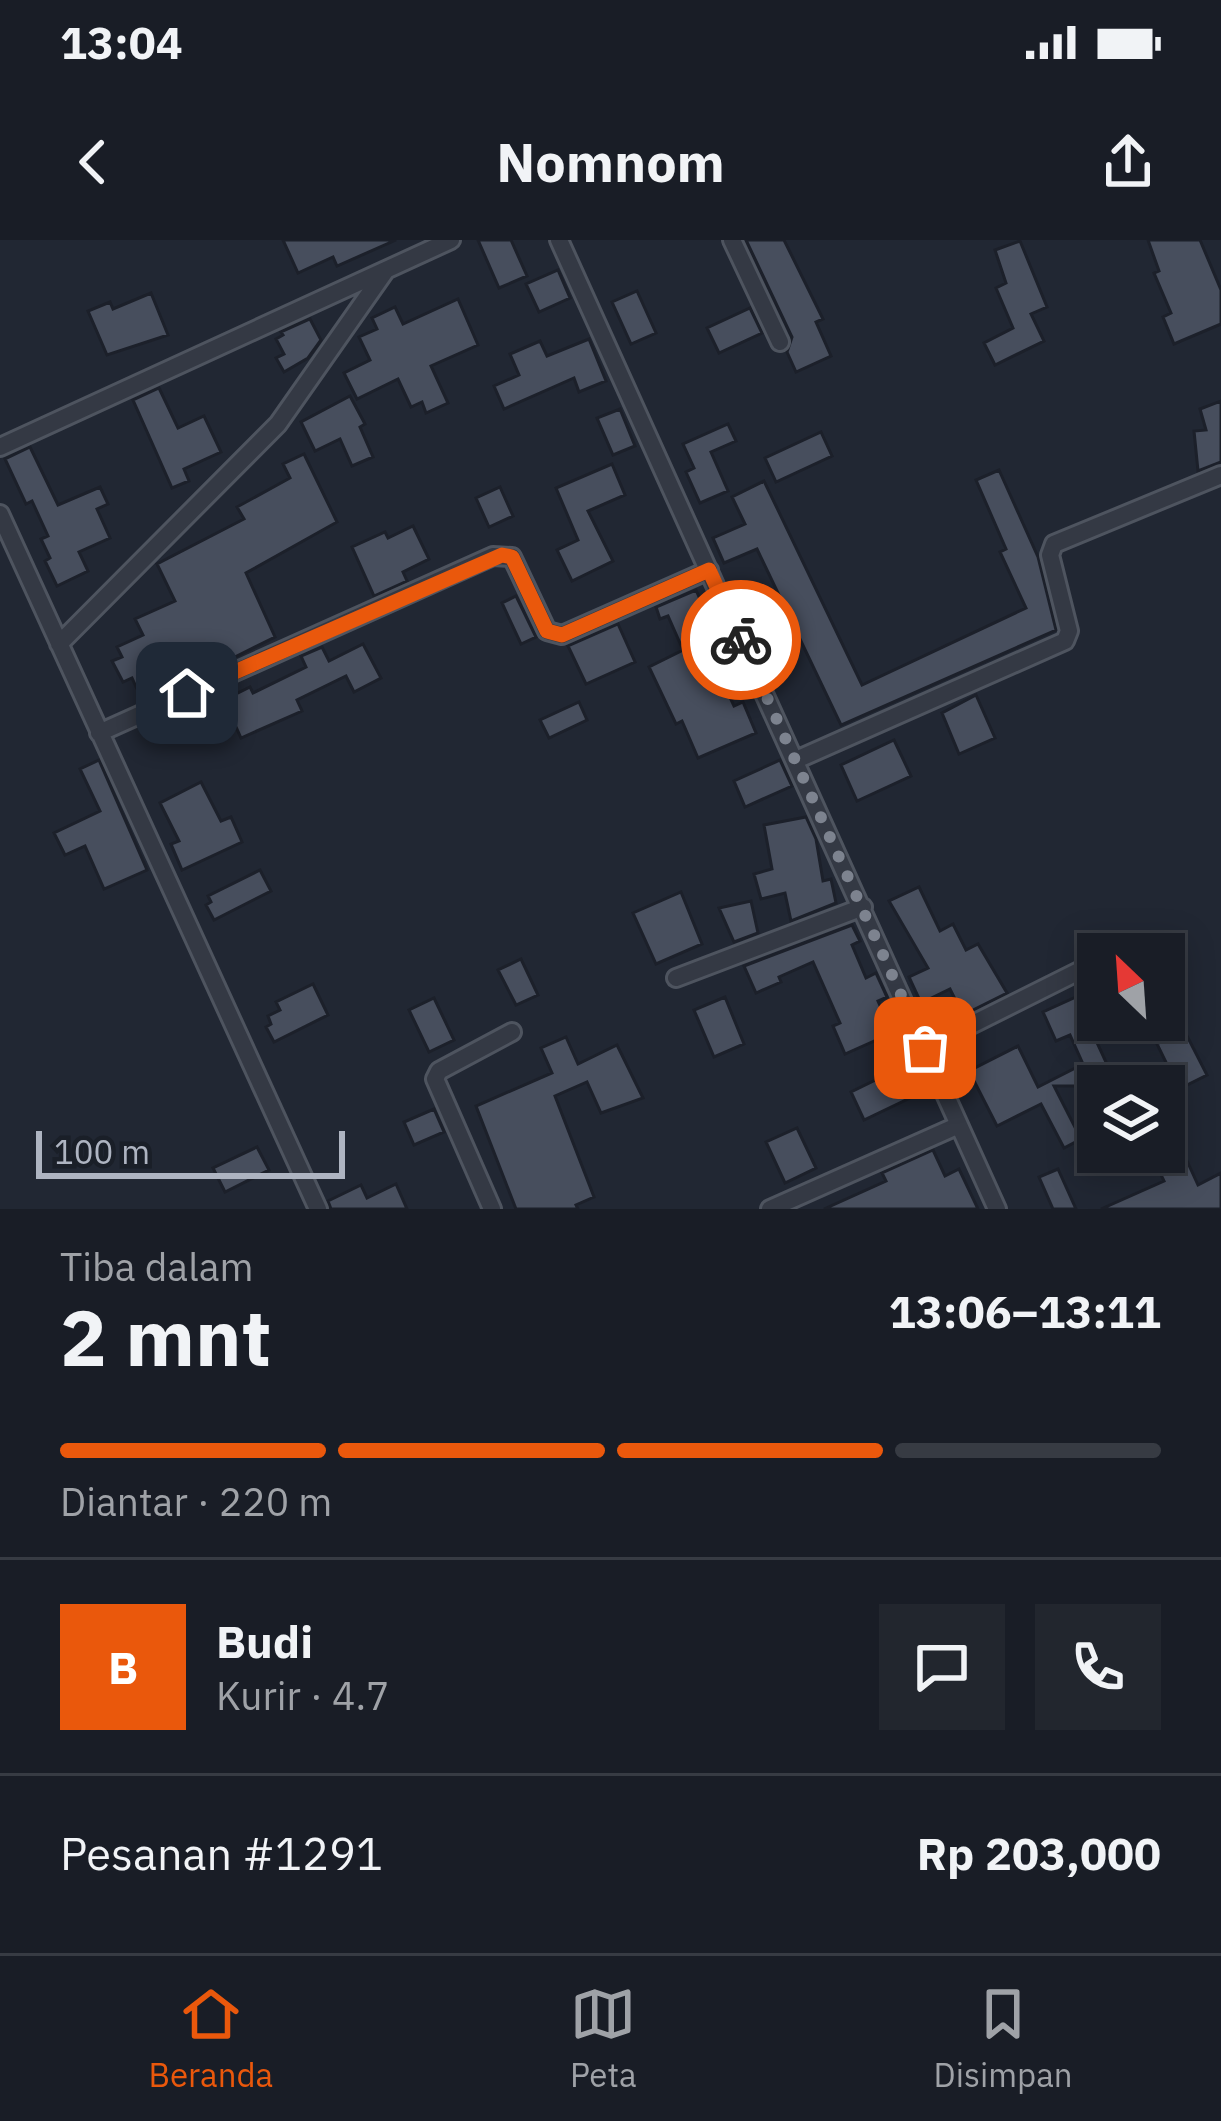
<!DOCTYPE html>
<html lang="id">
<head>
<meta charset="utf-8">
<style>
  :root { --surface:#191d26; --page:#22262e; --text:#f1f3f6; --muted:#9fa2a7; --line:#373b43; --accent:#ea580c }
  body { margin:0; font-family:"IBM Plex Sans",sans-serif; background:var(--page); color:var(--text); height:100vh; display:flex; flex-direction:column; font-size:45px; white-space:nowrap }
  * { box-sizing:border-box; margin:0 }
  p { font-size:39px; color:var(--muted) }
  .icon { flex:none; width:66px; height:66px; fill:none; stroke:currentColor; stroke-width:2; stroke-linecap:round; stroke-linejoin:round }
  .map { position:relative; height:969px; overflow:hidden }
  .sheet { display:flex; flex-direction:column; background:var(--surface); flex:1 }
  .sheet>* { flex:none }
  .needle { width:78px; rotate:335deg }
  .buttons { position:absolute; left:1077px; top:693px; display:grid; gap:24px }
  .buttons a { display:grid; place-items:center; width:108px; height:108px; border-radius:0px; background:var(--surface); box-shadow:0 6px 30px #0003,0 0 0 3px var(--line); font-size:60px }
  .scale { position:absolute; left:36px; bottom:30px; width:309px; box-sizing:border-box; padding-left:12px; border:6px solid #aeb4c1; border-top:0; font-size:33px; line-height:42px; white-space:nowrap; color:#aeb4c1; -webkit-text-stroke:9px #1a1f28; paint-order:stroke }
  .pin { position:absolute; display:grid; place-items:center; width:102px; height:102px; color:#fff; margin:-51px; border-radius:24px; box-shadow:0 6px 18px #0006 }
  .courier { position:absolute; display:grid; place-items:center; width:120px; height:120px; margin:-60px; border:9px solid #ea580c; border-radius:50%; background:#fff; color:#222; box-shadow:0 3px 15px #0007 }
  .summary em { font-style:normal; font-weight:700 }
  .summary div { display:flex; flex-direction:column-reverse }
  .summary { display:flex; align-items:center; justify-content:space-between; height:204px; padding:0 60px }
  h1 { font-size:78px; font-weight:700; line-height:90px }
  .bar { display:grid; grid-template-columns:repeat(4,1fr); gap:18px 12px; align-content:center; height:144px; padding:0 60px }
  .bar i { height:15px; border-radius:9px; background:var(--line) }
  .bar .selected { background:var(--accent) }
  .bar p { grid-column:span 4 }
  .line { display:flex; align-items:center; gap:30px; padding:0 60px; border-top:3px solid var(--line) }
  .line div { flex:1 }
  .round { display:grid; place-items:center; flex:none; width:126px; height:126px; border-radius:0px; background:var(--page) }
  .status { display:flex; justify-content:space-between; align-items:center; height:84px; padding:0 60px; background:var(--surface); direction:ltr }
  .status svg { height:33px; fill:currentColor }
  header { display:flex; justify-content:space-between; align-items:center; height:156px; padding:0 60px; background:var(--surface); font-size:54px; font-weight:700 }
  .tab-bar { display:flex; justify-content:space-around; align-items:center; height:168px; border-top:3px solid var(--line); background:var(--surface); font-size:33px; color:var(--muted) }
  .tab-bar a { display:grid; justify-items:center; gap:6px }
  .tab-bar .selected { color:var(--accent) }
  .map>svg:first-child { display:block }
</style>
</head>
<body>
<div class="status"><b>13:04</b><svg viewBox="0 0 49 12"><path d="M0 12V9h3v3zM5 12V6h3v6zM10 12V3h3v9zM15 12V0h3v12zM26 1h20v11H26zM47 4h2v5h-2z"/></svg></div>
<header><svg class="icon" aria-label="back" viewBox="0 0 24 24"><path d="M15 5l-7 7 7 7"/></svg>Nomnom<svg class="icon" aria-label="share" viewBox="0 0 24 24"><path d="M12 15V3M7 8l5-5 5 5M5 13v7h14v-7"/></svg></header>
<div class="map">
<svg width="1221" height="969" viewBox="0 0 1221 969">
  <rect width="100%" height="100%" fill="#212733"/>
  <!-- building -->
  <path fill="#474e5d" stroke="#1c202a" stroke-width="3" d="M 283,0 L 396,0 L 337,26 L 333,17 L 298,33 Z
    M 478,0 L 511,0 L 527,36 L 499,48 Z
    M 746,0 L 784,0 L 823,79 L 816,82 L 831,116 L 796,132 L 787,112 L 792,97 Z
    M 1148,0 L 1200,0 L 1221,50 L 1221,84 L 1174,104 L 1163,77 L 1171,73 L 1154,33 L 1159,31 Z
    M 1020,1 L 1047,67 L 1031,74 L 1044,101 L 995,125 L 984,103 L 1013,88 L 996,48 L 1006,43 L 995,10 Z
    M 558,30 L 570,58 L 539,72 L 526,44 Z
    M 637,51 L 656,93 L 631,104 L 612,62 Z
    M 151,53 L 168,95 L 107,115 L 88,71 L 110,62 L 113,69 Z
    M 458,59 L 478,105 L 431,126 L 448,163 L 426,173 L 422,162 L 411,167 L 398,139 L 357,159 L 344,133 L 370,120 L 359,97 L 377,89 L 372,78 L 395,67 L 403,84 Z
    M 750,68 L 762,93 L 719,113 L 707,88 Z
    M 310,79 L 321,100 L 308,118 L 284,132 L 276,118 L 284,114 L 276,99 L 283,95 L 281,92 Z
    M 589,99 L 606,141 L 579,152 L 574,138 L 504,169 L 494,146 L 519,135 L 510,114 L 540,101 L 547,116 Z
    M 159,148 L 178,188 L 204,176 L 221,212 L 184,229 L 189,241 L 172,248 L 133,160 Z
    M 350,156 L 365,184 L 360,187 L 373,217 L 352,226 L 340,199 L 315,211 L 301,182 Z
    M 1221,161 L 1221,222 L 1198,231 L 1194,191 L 1206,190 L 1200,169 Z
    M 620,169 L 635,206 L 613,215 L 597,178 Z
    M 728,184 L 736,201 L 711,212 L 728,251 L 700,263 L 686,232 L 694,228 L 683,204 Z
    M 821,192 L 832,216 L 776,242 L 765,218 Z
    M 30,207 L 58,265 L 100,247 L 108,264 L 97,269 L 110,298 L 79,312 L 88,331 L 57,346 L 45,321 L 50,318 L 41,299 L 48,296 L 32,261 L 26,264 L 5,219 Z
    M 304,214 L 337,282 L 246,333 L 275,397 L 211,429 L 208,423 L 160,444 L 163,450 L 142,460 L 132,438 L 123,442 L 112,421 L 122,417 L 117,407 L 143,395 L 135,379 L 175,361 L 157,324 L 244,279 L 237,267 L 290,238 L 283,224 Z
    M 612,224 L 625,255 L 588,271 L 613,321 L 572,341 L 557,310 L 578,300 L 556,248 Z
    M 999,230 L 1038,317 L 1056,390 L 841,485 L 757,309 L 724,323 L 713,298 L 745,284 L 732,257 L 764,241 L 862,445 L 1026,368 L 1000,312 L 1006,309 L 976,240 Z
    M 500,247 L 513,276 L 489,287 L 476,258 Z
    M 413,286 L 429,319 L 403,332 L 407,341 L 374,356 L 352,307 L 385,292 L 388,298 Z
    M 696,350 L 725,417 L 714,423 L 734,466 L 743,462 L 756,493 L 698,518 L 682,481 L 676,484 L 649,427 L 683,410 L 668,376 L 660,379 L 656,367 Z
    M 516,356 L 536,397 L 521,404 L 502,363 Z
    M 618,384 L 635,422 L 586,444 L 568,406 Z
    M 363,404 L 381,438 L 354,452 L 346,436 L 297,460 L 302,471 L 241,498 L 224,460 L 250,447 L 253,453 L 306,427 L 301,416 L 322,407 L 329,421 Z
    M 976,455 L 995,498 L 959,514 L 942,473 Z
    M 579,462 L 587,480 L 549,498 L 540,480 Z
    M 894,500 L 911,536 L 857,561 L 841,525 Z
    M 99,520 L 147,630 L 104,649 L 85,606 L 65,615 L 54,593 L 100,571 L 80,529 Z
    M 780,520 L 792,546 L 745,567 L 734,541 Z
    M 201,542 L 221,581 L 231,577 L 242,602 L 182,630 L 171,604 L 179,601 L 160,563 Z
    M 806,577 L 816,599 L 823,641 L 831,639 L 836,663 L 791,681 L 785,653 L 761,659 L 754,634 L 772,629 L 764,585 Z
    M 260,630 L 271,651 L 214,680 L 206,665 L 211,662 L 208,656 Z
    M 919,647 L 940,691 L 953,684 L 966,710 L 978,704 L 1007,753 L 963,775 L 950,749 L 921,763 L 909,737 L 928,728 L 889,661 Z
    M 681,652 L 702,704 L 656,724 L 633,673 Z
    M 751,661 L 758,693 L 734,702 L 719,668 Z
    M 852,685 L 860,701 L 852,705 L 866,738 L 876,733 L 887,757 L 878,761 L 892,793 L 845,814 L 833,786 L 840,783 L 813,722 L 779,737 L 781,742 L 756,753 L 744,726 Z
    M 521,719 L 538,755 L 516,765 L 498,730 Z
    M 313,744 L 328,775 L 274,802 L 266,787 L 271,784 L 268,776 L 280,770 L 276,762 Z
    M 725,757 L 744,804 L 714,817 L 694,770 Z
    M 1076,757 L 1117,846 L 1054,846 L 1081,899 L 1064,908 L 1041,864 L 997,886 L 969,831 L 1018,806 L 1038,847 L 1083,824 L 1070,795 L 1056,801 L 1043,772 Z
    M 434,758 L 454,800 L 429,812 L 409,770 Z
    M 1184,790 L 1207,835 L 1179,849 L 1157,804 Z
    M 566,797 L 578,824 L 617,805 L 643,858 L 601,873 L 587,842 L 555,856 L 594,957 L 576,965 L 578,969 L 516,969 L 476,866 L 552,833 L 541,808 Z
    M 900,828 L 914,856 L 864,880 L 851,852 Z
    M 434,869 L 444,892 L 414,905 L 404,882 Z
    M 797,888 L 816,928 L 785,943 L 766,902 Z
    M 1177,899 L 1198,945 L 1221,933 L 1221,969 L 1101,969 L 1164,941 L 1150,912 L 1164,912 L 1164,905 Z
    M 257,907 L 269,930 L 225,952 L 213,928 Z
    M 933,910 L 945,936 L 959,929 L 978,969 L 824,969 L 886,941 L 882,933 Z
    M 1058,929 L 1076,969 L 1053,969 L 1039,937 Z
    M 396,944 L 407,969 L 331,969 L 328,961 L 361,945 L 367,958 Z"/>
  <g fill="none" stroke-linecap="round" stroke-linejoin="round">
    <!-- minor casing -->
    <g stroke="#4e545f" stroke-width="22">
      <path id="minor" d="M 559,0 L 997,969
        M 732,0 L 780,102
        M 0,207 L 451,0
        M 0,274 L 318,969
        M 59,404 L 278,184 L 386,30
        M 99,493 L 493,316 L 512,317 L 547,391 L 562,395 L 709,330
        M 796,520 L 1065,401 L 1069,391 L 1050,315 L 1054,304 L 1221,235
        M 676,738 L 863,667
        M 925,808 L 1091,725
        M 492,969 L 435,839 L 439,831 L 512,792
        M 770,969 L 959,885"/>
    </g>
    <!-- minor -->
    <use href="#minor" stroke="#343944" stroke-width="16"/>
  </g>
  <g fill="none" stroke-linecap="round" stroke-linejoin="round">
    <!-- done -->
    <path stroke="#7d838f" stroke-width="12" stroke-dasharray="0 21.6" d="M 741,400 L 925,808"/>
    <!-- route -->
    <path stroke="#ea580c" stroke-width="15" d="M 187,453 L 502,315 L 512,317 L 547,391 L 562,395 L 709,330 L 741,400"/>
  </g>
</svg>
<div class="buttons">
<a><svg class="needle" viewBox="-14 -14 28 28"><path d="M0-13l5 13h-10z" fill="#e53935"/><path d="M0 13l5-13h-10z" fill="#9fa2a7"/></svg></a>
<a><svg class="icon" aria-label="layers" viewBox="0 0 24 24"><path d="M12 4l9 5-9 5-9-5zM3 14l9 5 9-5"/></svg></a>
</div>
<div class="scale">100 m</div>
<div class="pin" style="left:925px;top:808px;background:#ea580c"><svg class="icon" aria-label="bag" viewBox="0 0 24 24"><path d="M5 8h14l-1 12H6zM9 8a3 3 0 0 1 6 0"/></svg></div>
<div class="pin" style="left:187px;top:453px;background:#1f2937"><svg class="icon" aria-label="home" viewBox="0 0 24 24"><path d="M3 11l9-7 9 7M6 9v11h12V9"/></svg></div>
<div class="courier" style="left:741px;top:400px"><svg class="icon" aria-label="bike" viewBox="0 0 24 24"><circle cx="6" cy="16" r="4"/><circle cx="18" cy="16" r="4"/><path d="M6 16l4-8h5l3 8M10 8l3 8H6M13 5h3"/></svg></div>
</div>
<section class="sheet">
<div class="summary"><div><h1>2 mnt</h1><p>Tiba dalam</p></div><em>13:06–13:11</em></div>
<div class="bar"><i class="selected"></i><i class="selected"></i><i class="selected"></i><i></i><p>Diantar · 220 m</p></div>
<div class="line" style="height:216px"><b class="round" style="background:var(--accent);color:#fff">B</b><div><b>Budi</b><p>Kurir · 4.7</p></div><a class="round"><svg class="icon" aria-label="chat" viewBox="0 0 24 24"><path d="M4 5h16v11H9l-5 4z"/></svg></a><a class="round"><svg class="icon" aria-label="phone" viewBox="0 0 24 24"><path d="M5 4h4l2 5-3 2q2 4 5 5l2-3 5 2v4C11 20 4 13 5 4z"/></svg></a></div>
<div class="line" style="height:156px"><div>Pesanan #1291</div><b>Rp 203,000</b></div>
</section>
<nav class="tab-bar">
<a class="selected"><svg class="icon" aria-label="home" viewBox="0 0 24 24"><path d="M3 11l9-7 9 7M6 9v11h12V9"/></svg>Beranda</a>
<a><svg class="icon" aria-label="map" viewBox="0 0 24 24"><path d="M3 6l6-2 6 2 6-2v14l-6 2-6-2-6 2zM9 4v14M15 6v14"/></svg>Peta</a>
<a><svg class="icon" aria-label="saved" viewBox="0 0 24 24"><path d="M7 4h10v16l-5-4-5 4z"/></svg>Disimpan</a>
</nav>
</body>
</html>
